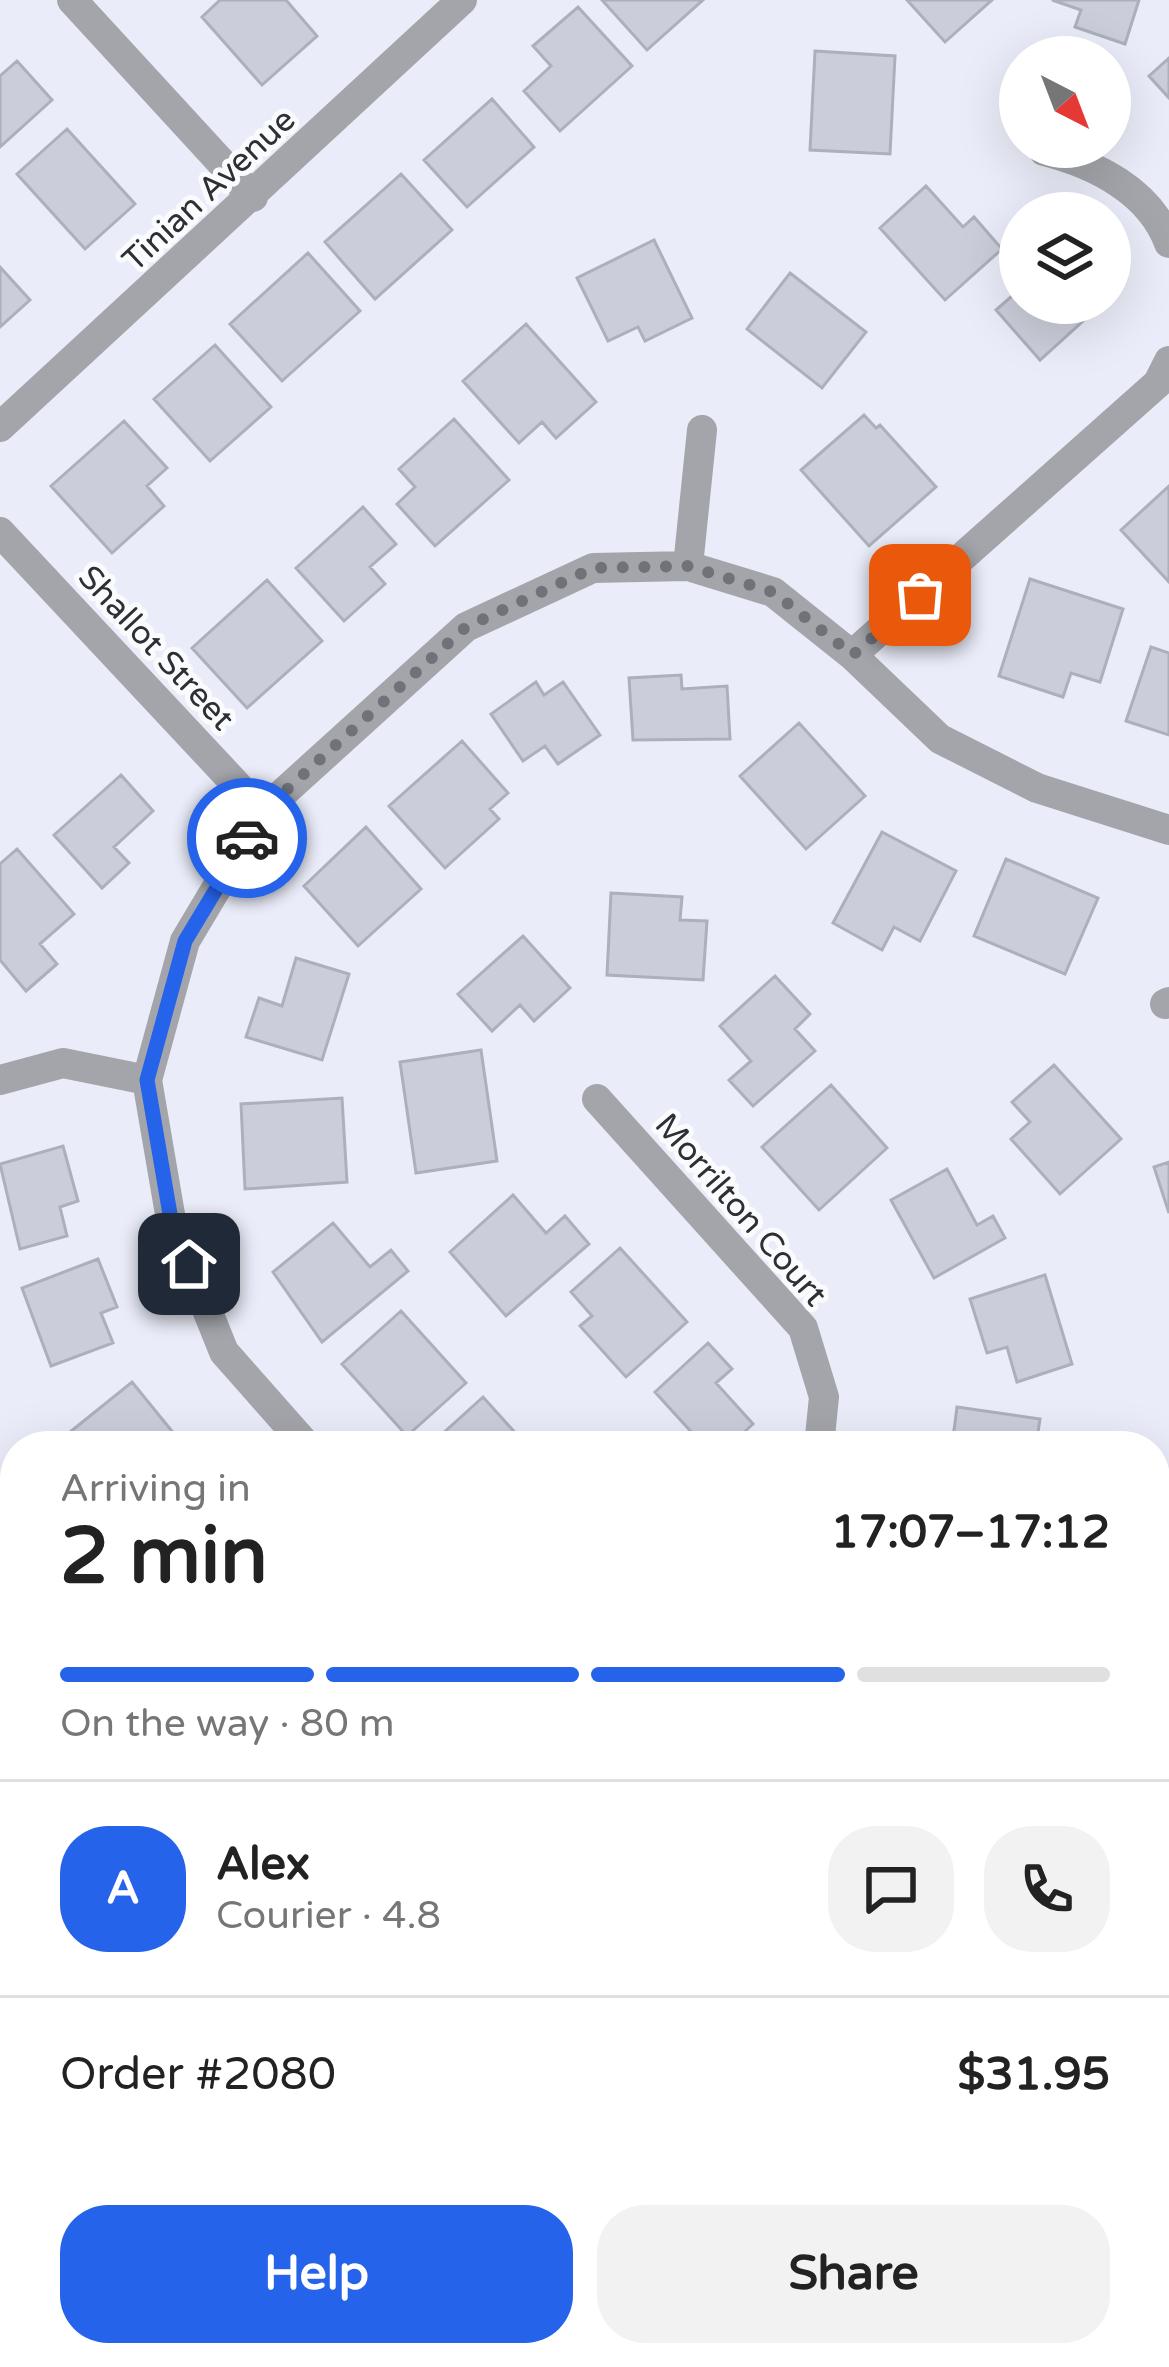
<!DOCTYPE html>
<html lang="en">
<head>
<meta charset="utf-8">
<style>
  :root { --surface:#fff; --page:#f2f2f2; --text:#222; --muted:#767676; --line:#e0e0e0; --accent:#2563eb }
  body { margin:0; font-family:"Varela Round",sans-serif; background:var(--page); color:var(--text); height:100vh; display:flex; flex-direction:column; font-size:45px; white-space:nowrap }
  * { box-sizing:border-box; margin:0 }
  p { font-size:39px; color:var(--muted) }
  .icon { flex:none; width:66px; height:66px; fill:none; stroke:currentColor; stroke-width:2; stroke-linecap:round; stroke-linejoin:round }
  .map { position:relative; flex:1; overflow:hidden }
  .sheet { position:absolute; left:0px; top:1431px; width:1170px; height:936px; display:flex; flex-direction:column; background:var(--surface); border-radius:48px 48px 0 0; box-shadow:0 12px 48px #0002 }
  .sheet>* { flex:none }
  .needle { width:78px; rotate:138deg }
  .fabs { position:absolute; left:999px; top:36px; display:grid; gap:24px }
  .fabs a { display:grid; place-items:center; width:132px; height:132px; border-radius:50%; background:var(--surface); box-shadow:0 12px 48px #0002; font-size:60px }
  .pin { position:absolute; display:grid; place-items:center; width:102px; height:102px; color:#fff; margin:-51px; border-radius:24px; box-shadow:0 6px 18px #0006 }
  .courier { position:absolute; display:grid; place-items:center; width:120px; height:120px; margin:-60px; border:9px solid #2563eb; border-radius:50%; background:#fff; color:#222; box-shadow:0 3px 15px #0007 }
  .head em { font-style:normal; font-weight:800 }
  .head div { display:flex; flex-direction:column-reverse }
  .head { display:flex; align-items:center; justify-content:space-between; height:204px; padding:0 60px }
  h1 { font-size:78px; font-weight:800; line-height:90px }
  .bar { display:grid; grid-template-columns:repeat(4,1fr); gap:18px 12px; align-content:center; height:144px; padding:0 60px }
  .bar i { height:15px; border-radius:9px; background:var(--line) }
  .bar .active { background:var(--accent) }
  .bar p { grid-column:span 4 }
  .line { display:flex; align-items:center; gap:30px; padding:0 60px; border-top:3px solid var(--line) }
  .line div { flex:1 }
  .round { display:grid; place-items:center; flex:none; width:126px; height:126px; border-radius:48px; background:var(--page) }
  .cta { display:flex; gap:24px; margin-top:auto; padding:24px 60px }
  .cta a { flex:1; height:138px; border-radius:48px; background:var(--accent); color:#fff; font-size:48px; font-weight:800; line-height:138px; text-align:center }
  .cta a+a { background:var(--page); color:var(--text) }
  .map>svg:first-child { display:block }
</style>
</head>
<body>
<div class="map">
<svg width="1169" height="2367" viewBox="0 0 1169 2367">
  <rect width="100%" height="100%" fill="#eaedf9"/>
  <!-- building -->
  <path fill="#cbceda" stroke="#acb0bb" stroke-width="3" d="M 220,0 L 286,0 L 317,36 L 262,85 L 202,17 Z
    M 602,0 L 703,0 L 647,50 Z
    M 907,0 L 992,0 L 945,42 Z
    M 1052,0 L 1139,0 L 1125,44 L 1075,27 L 1081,10 Z
    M 578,7 L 632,66 L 560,131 L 524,91 L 551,66 L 533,46 Z
    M 815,51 L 895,56 L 890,154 L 810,150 Z
    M 1169,58 L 1169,98 L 1149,76 Z
    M 17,61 L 52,100 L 0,147 L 0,76 Z
    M 492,99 L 534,147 L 467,207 L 424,160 Z
    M 67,129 L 135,204 L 85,249 L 17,174 Z
    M 401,174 L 452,230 L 375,299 L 325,242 Z
    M 926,186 L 963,227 L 974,217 L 1002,249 L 945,300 L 880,228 Z
    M 654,240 L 692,318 L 645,341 L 638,327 L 608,341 L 577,278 Z
    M 308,253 L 360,311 L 282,381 L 230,324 Z
    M 0,267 L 30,300 L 0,327 Z
    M 790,273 L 866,332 L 822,388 L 747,329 Z
    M 1020,289 L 1020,303 L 1103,303 L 1040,360 L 996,310 Z
    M 526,324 L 596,402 L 556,438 L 542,422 L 519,443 L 463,381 Z
    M 215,345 L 271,407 L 210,461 L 154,399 Z
    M 864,415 L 876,428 L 880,425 L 936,487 L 869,546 L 801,470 Z
    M 454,419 L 509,480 L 435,546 L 397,504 L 415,487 L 399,469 Z
    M 124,421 L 167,468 L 147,486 L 164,506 L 112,553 L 51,486 Z
    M 1169,486 L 1169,582 L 1121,530 Z
    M 363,507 L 396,544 L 370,567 L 385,584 L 344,621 L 296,568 Z
    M 1030,579 L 1123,609 L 1100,682 L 1071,673 L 1063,697 L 999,676 Z
    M 267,580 L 322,641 L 247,708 L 192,648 Z
    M 1151,647 L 1169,653 L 1169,735 L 1126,721 Z
    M 681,675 L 682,689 L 727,686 L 730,739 L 633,740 L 629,678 Z
    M 536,682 L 544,695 L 563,682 L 600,735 L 558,764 L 545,746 L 523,761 L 491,714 Z
    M 799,723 L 865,796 L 806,849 L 740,776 Z
    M 462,741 L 508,793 L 490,809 L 499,819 L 445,868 L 389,806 Z
    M 121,775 L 153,811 L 114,847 L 129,863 L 102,888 L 54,835 Z
    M 366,827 L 421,889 L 358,946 L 304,886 Z
    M 882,832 L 956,871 L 920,941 L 894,927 L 882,950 L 833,923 Z
    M 17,849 L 74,914 L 40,944 L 57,964 L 26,991 L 0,960 L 0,864 Z
    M 1006,859 L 1098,898 L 1065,974 L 974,936 Z
    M 611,893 L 682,897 L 680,920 L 707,921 L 703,980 L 607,975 Z
    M 523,936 L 570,988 L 534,1021 L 520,1005 L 492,1031 L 458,994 Z
    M 296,958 L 349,974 L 322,1060 L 246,1037 L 259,998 L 282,1006 Z
    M 775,976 L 810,1014 L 795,1029 L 815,1051 L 753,1106 L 729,1080 L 751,1061 L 720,1026 Z
    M 481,1050 L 497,1161 L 416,1173 L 400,1062 Z
    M 1054,1065 L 1121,1139 L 1060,1194 L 1011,1139 L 1030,1122 L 1012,1102 Z
    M 831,1085 L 887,1148 L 819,1210 L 762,1147 Z
    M 342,1098 L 347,1182 L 245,1189 L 241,1104 Z
    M 63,1146 L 78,1201 L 60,1207 L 67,1236 L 20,1249 L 0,1164 Z
    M 1169,1162 L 1169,1213 L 1154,1167 Z
    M 947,1169 L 977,1225 L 993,1216 L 1005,1238 L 934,1278 L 891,1200 Z
    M 513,1195 L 546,1233 L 565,1216 L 589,1244 L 506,1316 L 450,1252 Z
    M 333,1223 L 370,1267 L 391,1250 L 408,1271 L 322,1342 L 273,1272 Z
    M 620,1248 L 687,1322 L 626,1377 L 580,1326 L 592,1316 L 571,1292 Z
    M 98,1259 L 117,1307 L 101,1313 L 113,1343 L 51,1366 L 22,1288 Z
    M 1045,1275 L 1072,1364 L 1017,1382 L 1007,1347 L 987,1353 L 970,1299 Z
    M 401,1311 L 466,1383 L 407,1436 L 342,1364 Z
    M 708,1343 L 732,1369 L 716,1383 L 753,1424 L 729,1446 L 704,1446 L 655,1392 Z
    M 132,1382 L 184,1446 L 81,1446 L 70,1432 Z
    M 483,1397 L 527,1446 L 429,1446 Z
    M 957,1407 L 1040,1419 L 1036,1446 L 952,1446 Z
    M 0,1643 L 15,1655 L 15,1751 L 10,1758 L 0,1750 Z
    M 0,1925 L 15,1928 L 15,1991 L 0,1988 Z
    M 1155,2156 L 1169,2159 L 1169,2232 L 1155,2229 Z
    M 0,2222 L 15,2227 L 15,2308 L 3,2344 Z
    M 19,2352 L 74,2352 L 70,2367 L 15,2367 Z
    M 94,2352 L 113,2352 L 143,2365 L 87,2367 Z
    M 326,2352 L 412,2352 L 395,2367 L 340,2367 Z
    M 590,2352 L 620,2352 L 615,2363 Z
    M 1030,2352 L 1105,2352 L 1100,2367 L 1025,2367 Z"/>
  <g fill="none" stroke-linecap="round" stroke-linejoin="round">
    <!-- minor -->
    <path stroke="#a4a5aa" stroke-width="30" d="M 72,0 L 253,197
      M 1044,151 C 1095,164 1150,191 1169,243
      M 0,427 L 462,0
      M 0,532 L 262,812
      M 688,566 L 702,430
      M 852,655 L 1158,383 L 1169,361
      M 1165,1004 L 1169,1002
      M 0,1080 L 63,1063 L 147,1080
      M 597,1099 L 803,1328 L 824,1397 L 819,1446
      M 307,1446 L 224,1352 L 171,1220 L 147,1080 L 185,941 L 262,812 L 466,627 L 593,568 L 688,566 L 773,592 L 852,655 L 940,739 L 1037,788 L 1169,830
      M 1155,1564 L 1169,1544
      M 1155,1708 L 1169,1685
      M 1155,1983 L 1169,1991
      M 1155,2039 L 1169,2046
      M 779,2367 L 783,2352
      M 866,2367 L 870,2352"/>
  </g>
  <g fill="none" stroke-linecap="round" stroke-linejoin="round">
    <!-- done -->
    <path stroke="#707279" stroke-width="12" stroke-dasharray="0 21.6" d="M 247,838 L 262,812 L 466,627 L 593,568 L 688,566 L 773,592 L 853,655 L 920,595"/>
    <!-- route -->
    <path stroke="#2563eb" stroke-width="15" d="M 189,1264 L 171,1220 L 147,1080 L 185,941 L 247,838"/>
  </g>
  <g text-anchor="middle" stroke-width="10" stroke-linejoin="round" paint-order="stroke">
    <!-- street labels -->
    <g font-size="33" fill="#2e2f34" stroke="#fafbfd">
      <text transform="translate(208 189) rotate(-43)" y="12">Tinian Avenue</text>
      <text transform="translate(157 647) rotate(47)" y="12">Shallot Street</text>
      <text transform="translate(742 1209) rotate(49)" y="12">Morrilton Court</text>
    </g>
  </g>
</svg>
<div class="fabs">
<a><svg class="needle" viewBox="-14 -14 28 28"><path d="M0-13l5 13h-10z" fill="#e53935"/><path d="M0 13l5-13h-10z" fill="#767676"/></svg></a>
<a><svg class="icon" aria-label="layers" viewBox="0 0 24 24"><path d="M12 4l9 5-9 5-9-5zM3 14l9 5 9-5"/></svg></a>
</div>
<div class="pin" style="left:920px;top:595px;background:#ea580c"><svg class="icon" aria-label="bag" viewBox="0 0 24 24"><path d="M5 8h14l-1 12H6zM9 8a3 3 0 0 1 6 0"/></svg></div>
<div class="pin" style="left:189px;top:1264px;background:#1f2937"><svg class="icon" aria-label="home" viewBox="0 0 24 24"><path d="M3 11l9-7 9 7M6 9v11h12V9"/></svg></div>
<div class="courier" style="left:247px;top:838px"><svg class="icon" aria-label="car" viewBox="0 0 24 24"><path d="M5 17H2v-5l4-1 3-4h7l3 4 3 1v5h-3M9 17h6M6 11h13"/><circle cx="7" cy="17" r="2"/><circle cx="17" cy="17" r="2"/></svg></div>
<section class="sheet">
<div class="head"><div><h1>2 min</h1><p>Arriving in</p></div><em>17:07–17:12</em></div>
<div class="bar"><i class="active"></i><i class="active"></i><i class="active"></i><i></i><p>On the way · 80 m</p></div>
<div class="line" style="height:216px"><b class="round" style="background:var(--accent);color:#fff">A</b><div><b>Alex</b><p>Courier · 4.8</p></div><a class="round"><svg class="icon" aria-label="chat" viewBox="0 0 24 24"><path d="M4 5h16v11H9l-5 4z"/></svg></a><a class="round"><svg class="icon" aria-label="phone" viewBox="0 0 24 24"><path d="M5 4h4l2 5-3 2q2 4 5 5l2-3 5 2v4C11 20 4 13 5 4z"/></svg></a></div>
<div class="line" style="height:156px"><div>Order #2080</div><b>$31.95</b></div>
<div class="cta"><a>Help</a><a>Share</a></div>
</section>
</div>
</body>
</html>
